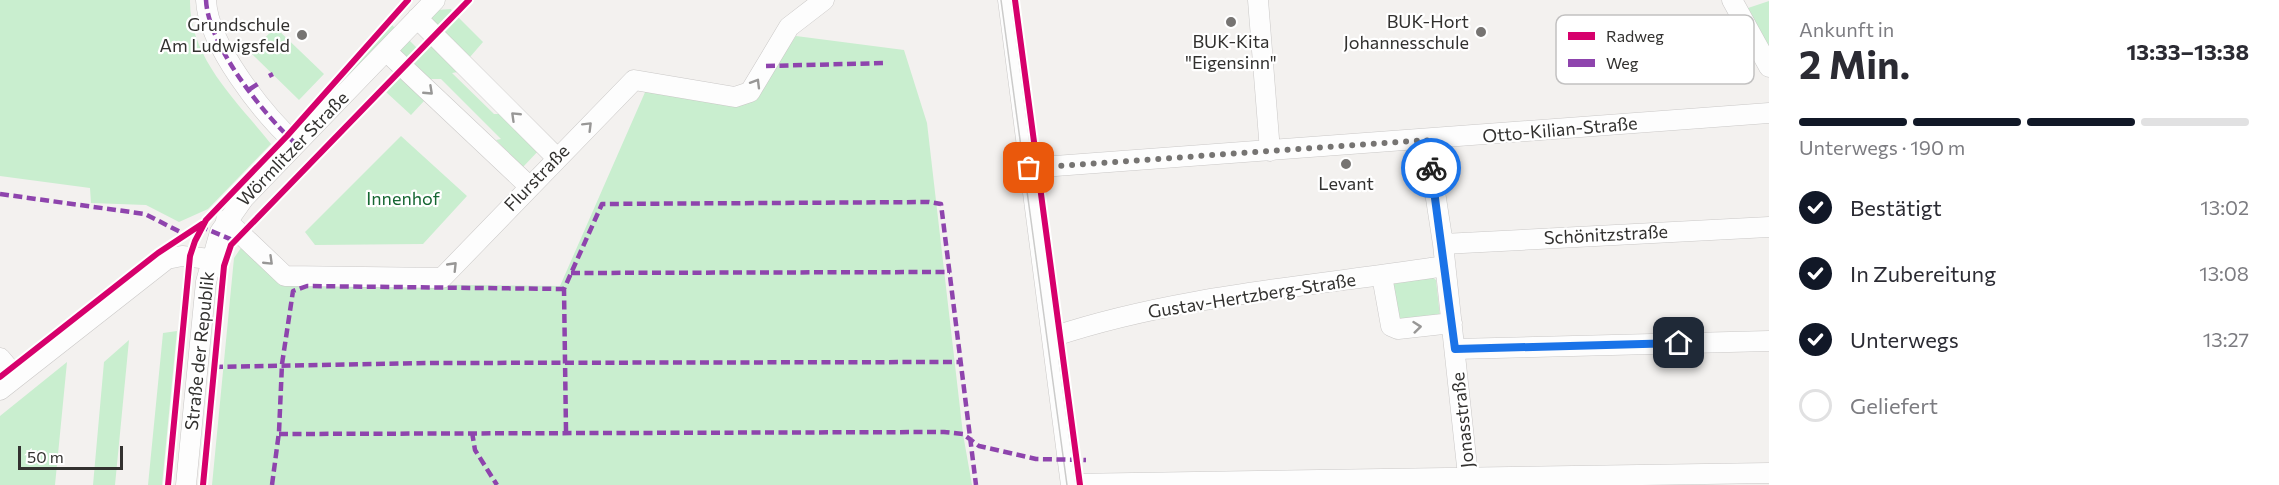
<!DOCTYPE html>
<html lang="de">
<head>
<meta charset="utf-8">
<style>
  :root { --surface:#fff; --page:#f2f2f3; --text:#2b2b33; --muted:#7c7c81; --line:#e1e1e2; --accent:#111827 }
  body { margin:0; font-family:Commissioner,sans-serif; background:var(--page); color:var(--text); height:100vh; display:flex; flex-direction:column; font-size:22px; white-space:nowrap }
  * { box-sizing:border-box; margin:0 }
  p { font-size:20px; color:var(--muted) }
  .icon { flex:none; width:33px; height:33px; fill:none; stroke:currentColor; stroke-width:2; stroke-linecap:round; stroke-linejoin:round }
  .map { position:relative; flex:1; overflow:hidden }
  .side { display:flex; flex-direction:column; background:var(--surface); width:510px }
  .side>* { flex:none }
  .scale { position:absolute; left:18px; bottom:15px; width:105px; box-sizing:border-box; padding-left:6px; border:3px solid #32312f; border-top:0; font-size:16px; line-height:21px; white-space:nowrap; color:#32312f; -webkit-text-stroke:4px #fff; paint-order:stroke }
  .pin { position:absolute; display:grid; place-items:center; width:51px; height:51px; color:#fff; margin:-26px; border-radius:12px; box-shadow:0 3px 9px #0006 }
  .courier { position:absolute; display:grid; place-items:center; width:60px; height:60px; margin:-30px; border:4px solid #1a73e8; border-radius:50%; background:#fff; color:#222; box-shadow:0 2px 8px #0007 }
  .overview em { font-style:normal; font-weight:700 }
  .overview div { display:flex; flex-direction:column-reverse }
  .overview { display:flex; align-items:center; justify-content:space-between; height:102px; padding:0 30px }
  h1 { font-size:39px; font-weight:700; line-height:45px }
  .bar { display:grid; grid-template-columns:repeat(4,1fr); gap:9px 6px; align-content:center; height:72px; padding:0 30px }
  .bar i { height:8px; border-radius:4px; background:var(--line) }
  .bar .selected { background:var(--accent) }
  .bar p { grid-column:span 4 }
  ol { padding:0 30px; list-style:none }
  li { display:flex; align-items:center; gap:18px; height:66px }
  li p { margin-inline-start:auto }
  li .icon { padding:6px; border-radius:50%; background:var(--accent); color:#fff; stroke-width:4 }
  li:last-child { color:var(--muted) }
  li i { width:33px; height:33px; border:3px solid var(--line); border-radius:50% }
  main { display:flex; flex:1; min-height:0 }
  .map>svg:first-child { display:block }
</style>
</head>
<body>
<main>
<div class="map">
<svg width="1769" height="485" viewBox="0 0 1769 485">
  <rect width="100%" height="100%" fill="#f3f1ef"/>
  <!-- green -->
  <path fill="#c9eecf" d="M 0,0 L 190,0 C 189,58 237,101 271,144 L 208,209 L 179,222 L 146,205 L 91,203 L 90,188 L 0,176 Z
    M 1769,1 L 1769,67 L 1739,11 Z
    M 451,9 L 452,11 L 435,29 L 430,17 L 437,10 Z
    M 458,17 L 483,42 L 470,57 L 444,32 Z
    M 392,25 L 396,29 L 298,132 L 296,129 Z
    M 275,27 L 324,74 L 299,100 L 251,53 Z
    M 796,36 L 904,50 L 927,123 L 963,434 L 972,485 L 212,485 L 234,258 L 245,242 L 281,283 L 560,286 L 646,90 L 753,99 Z
    M 408,39 L 417,48 L 403,61 L 398,49 Z
    M 433,43 L 463,71 L 452,73 L 494,114 L 506,114 L 541,148 L 523,167 L 496,140 L 501,139 L 441,79 L 430,79 L 414,63 Z
    M 400,77 L 424,101 L 411,115 L 386,92 Z
    M 401,136 L 467,196 L 423,244 L 315,245 L 305,232 Z
    M 1432,277 L 1436,280 L 1440,316 L 1397,323 L 1389,281 Z
    M 177,331 L 162,485 L 148,485 L 163,333 Z
    M 129,340 L 115,485 L 93,485 L 104,362 Z
    M 67,362 L 55,485 L 0,485 L 0,416 Z"/>
  <g fill="none" stroke-linecap="round" stroke-linejoin="round">
    <!-- minor casing -->
    <g stroke="#cac8c7" stroke-width="21">
      <path id="minor" d="M 206,0 C 208,45 263,114 296,144
        M 1008,0 L 1071,485
        M 1258,0 L 1270,151
        M 1732,0 L 1769,67
        M 417,18 L 556,157
        M 386,51 L 529,186
        M 1427,140 L 1443,244 L 1469,485
        M 1028,168 L 1769,113
        M 226,220 L 285,276 L 442,278 L 634,80 L 735,97 L 750,92 L 789,27 L 824,0
        M 1443,244 L 1769,227
        M 1382,276 L 1391,326 L 1398,329 L 1452,323
        M 1052,337 C 1178,295 1314,286 1445,266
        M 1455,349 L 1769,341
        M 0,358 L 16,377
        M 0,390 L 167,259 L 182,256 L 210,259
        M 1071,484 L 1769,473
        M 186,485 L 206,282 L 220,232 L 244,198 L 435,0"/>
    </g>
    <!-- minor -->
    <use href="#minor" stroke="#fdfdfd" stroke-width="20"/>
    <!-- tram -->
    <path stroke="#cbcbca" stroke-width="1.5" d="M 1001,0 L 1067,485
      M 1011,0 L 1034,173
      M 1059,360 L 1076,485"/>
    <!-- quiet -->
    <path stroke="#8e44ad" stroke-width="4.5" stroke-dasharray="9 4.5" stroke-linecap="butt" d="M 206,0 C 208,45 263,114 296,144
      M 766,66 L 886,63
      M 269,76 L 273,74
      M 250,89 L 261,82
      M 0,194 L 145,214 L 188,236
      M 199,226 L 235,241
      M 571,273 L 950,272
      M 214,367 L 432,363 L 962,362
      M 566,431 L 564,289 L 602,204 L 929,202 L 941,204 L 976,485
      M 472,432 L 475,450 L 497,485
      M 279,434 L 944,432 L 963,434 L 979,446 L 1036,459 L 1086,460
      M 272,485 L 279,432 L 282,364 L 293,291 L 307,286 L 564,289"/>
    <!-- cycleway casing -->
    <g stroke="#fff" stroke-width="10">
      <path id="cycleway" d="M 1015,0 L 1080,485
        M 0,377 L 158,253 L 202,224
        M 168,485 L 190,256 L 195,241 L 206,220 L 287,136 L 408,0
        M 203,485 L 224,266 L 231,245 L 469,0"/>
    </g>
    <!-- cycleway -->
    <use href="#cycleway" stroke="#d6006c" stroke-width="6"/>
  </g>
  <!-- one-way arrows -->
  <defs><path id="oneway-chevron" d="M-2-3.5L2.5 0L-2 3.5" fill="none" stroke-width="1.6" stroke-linecap="round" stroke-linejoin="round" transform="scale(1.5)"/></defs>
  <g stroke="#989796">
    <use href="#oneway-chevron" transform="translate(756 83) rotate(-59)"/>
    <use href="#oneway-chevron" transform="translate(429 91) rotate(43)"/>
    <use href="#oneway-chevron" transform="translate(515 116) rotate(-136)"/>
    <use href="#oneway-chevron" transform="translate(588 126) rotate(-45)"/>
    <use href="#oneway-chevron" transform="translate(269 261) rotate(44)"/>
    <use href="#oneway-chevron" transform="translate(453 266) rotate(-46)"/>
    <use href="#oneway-chevron" transform="translate(1417 327) rotate(-6)"/>
  </g>
  <g fill="none" stroke-linecap="round" stroke-linejoin="round">
    <!-- done -->
    <path stroke="#767472" stroke-width="6" stroke-dasharray="0 10.8" d="M 1029,168 L 1427,140 L 1431,168"/>
    <!-- route -->
    <path stroke="#1a73e8" stroke-width="8" d="M 1431,168 L 1455,349 L 1679,343"/>
  </g>
  <!-- markers -->
  <g fill="#767472" stroke="#fff" stroke-width="2">
    <circle cx="1231" cy="22" r="6"/>
    <circle cx="1481" cy="32" r="6"/>
    <circle cx="302" cy="35" r="6"/>
    <circle cx="1346" cy="164" r="6"/>
  </g>
  <g text-anchor="middle" stroke-width="4.5" stroke-linejoin="round" paint-order="stroke">
    <!-- poi labels -->
    <g font-size="18" fill="#32312f" stroke="#fff" text-anchor="end">
      <text x="1469" y="28">BUK-Hort<tspan x="1469" dy="21">Johannesschule</tspan></text>
      <text x="290" y="31">Grundschule<tspan x="290" dy="21">Am Ludwigsfeld</tspan></text>
      <text x="1231" y="48" text-anchor="middle">BUK-Kita<tspan x="1231" dy="21">"Eigensinn"</tspan></text>
      <text x="1346" y="190" text-anchor="middle">Levant</text>
    </g>
    <!-- street labels -->
    <g font-size="18" fill="#32312f" stroke="#fff">
      <text transform="translate(1560 130) rotate(-5)" y="6">Otto-Kilian-Straße</text>
      <text transform="translate(293 149) rotate(-46)" y="6">Wörmlitzer Straße</text>
      <text transform="translate(537 178) rotate(-46)" y="6">Flurstraße</text>
      <text transform="translate(1606 235) rotate(-3)" y="6">Schönitzstraße</text>
      <text transform="translate(1252 296) rotate(-9)" y="6">Gustav-Hertzberg-Straße</text>
      <text transform="translate(200 351) rotate(-84)" y="6">Straße der Republik</text>
      <text transform="translate(1463 420) rotate(-96)" y="6">Jonasstraße</text>
    </g>
    <!-- park labels -->
    <g font-size="18" fill="#166733" stroke="#fff">
      <text x="403" y="205">Innenhof</text>
    </g>
  </g>
  <!-- legend -->
  <rect x="1556" y="15" width="198" height="69" rx="9" fill="#fff" stroke="#c2c1c1" stroke-width="1.5"/>
  <rect x="1568" y="32" width="27" height="8" fill="#d6006c"/>
  <rect x="1568" y="59" width="27" height="8" fill="#8e44ad"/>
  <g font-size="16" fill="#32312f">
    <text x="1606" y="42">Radweg</text>
    <text x="1606" y="69">Weg</text>
  </g>
</svg>
<div class="scale">50 m</div>
<div class="pin" style="left:1029px;top:168px;background:#ea580c"><svg class="icon" aria-label="bag" viewBox="0 0 24 24"><path d="M5 8h14l-1 12H6zM9 8a3 3 0 0 1 6 0"/></svg></div>
<div class="pin" style="left:1679px;top:343px;background:#1f2937"><svg class="icon" aria-label="home" viewBox="0 0 24 24"><path d="M3 11l9-7 9 7M6 9v11h12V9"/></svg></div>
<div class="courier" style="left:1431px;top:168px"><svg class="icon" aria-label="bike" viewBox="0 0 24 24"><circle cx="6" cy="16" r="4"/><circle cx="18" cy="16" r="4"/><path d="M6 16l4-8h5l3 8M10 8l3 8H6M13 5h3"/></svg></div>
</div>
<section class="side">
<div class="overview"><div><h1>2 Min.</h1><p>Ankunft in</p></div><em>13:33–13:38</em></div>
<div class="bar"><i class="selected"></i><i class="selected"></i><i class="selected"></i><i></i><p>Unterwegs · 190 m</p></div>
<ol>
<li><svg class="icon" aria-label="check" viewBox="0 0 24 24"><path d="M5 12l5 5 9-10"/></svg>Bestätigt<p>13:02</p></li>
<li><svg class="icon" aria-label="check" viewBox="0 0 24 24"><path d="M5 12l5 5 9-10"/></svg>In Zubereitung<p>13:08</p></li>
<li><svg class="icon" aria-label="check" viewBox="0 0 24 24"><path d="M5 12l5 5 9-10"/></svg>Unterwegs<p>13:27</p></li>
<li><i></i>Geliefert</li>
</ol>
</section>
</main>
</body>
</html>
